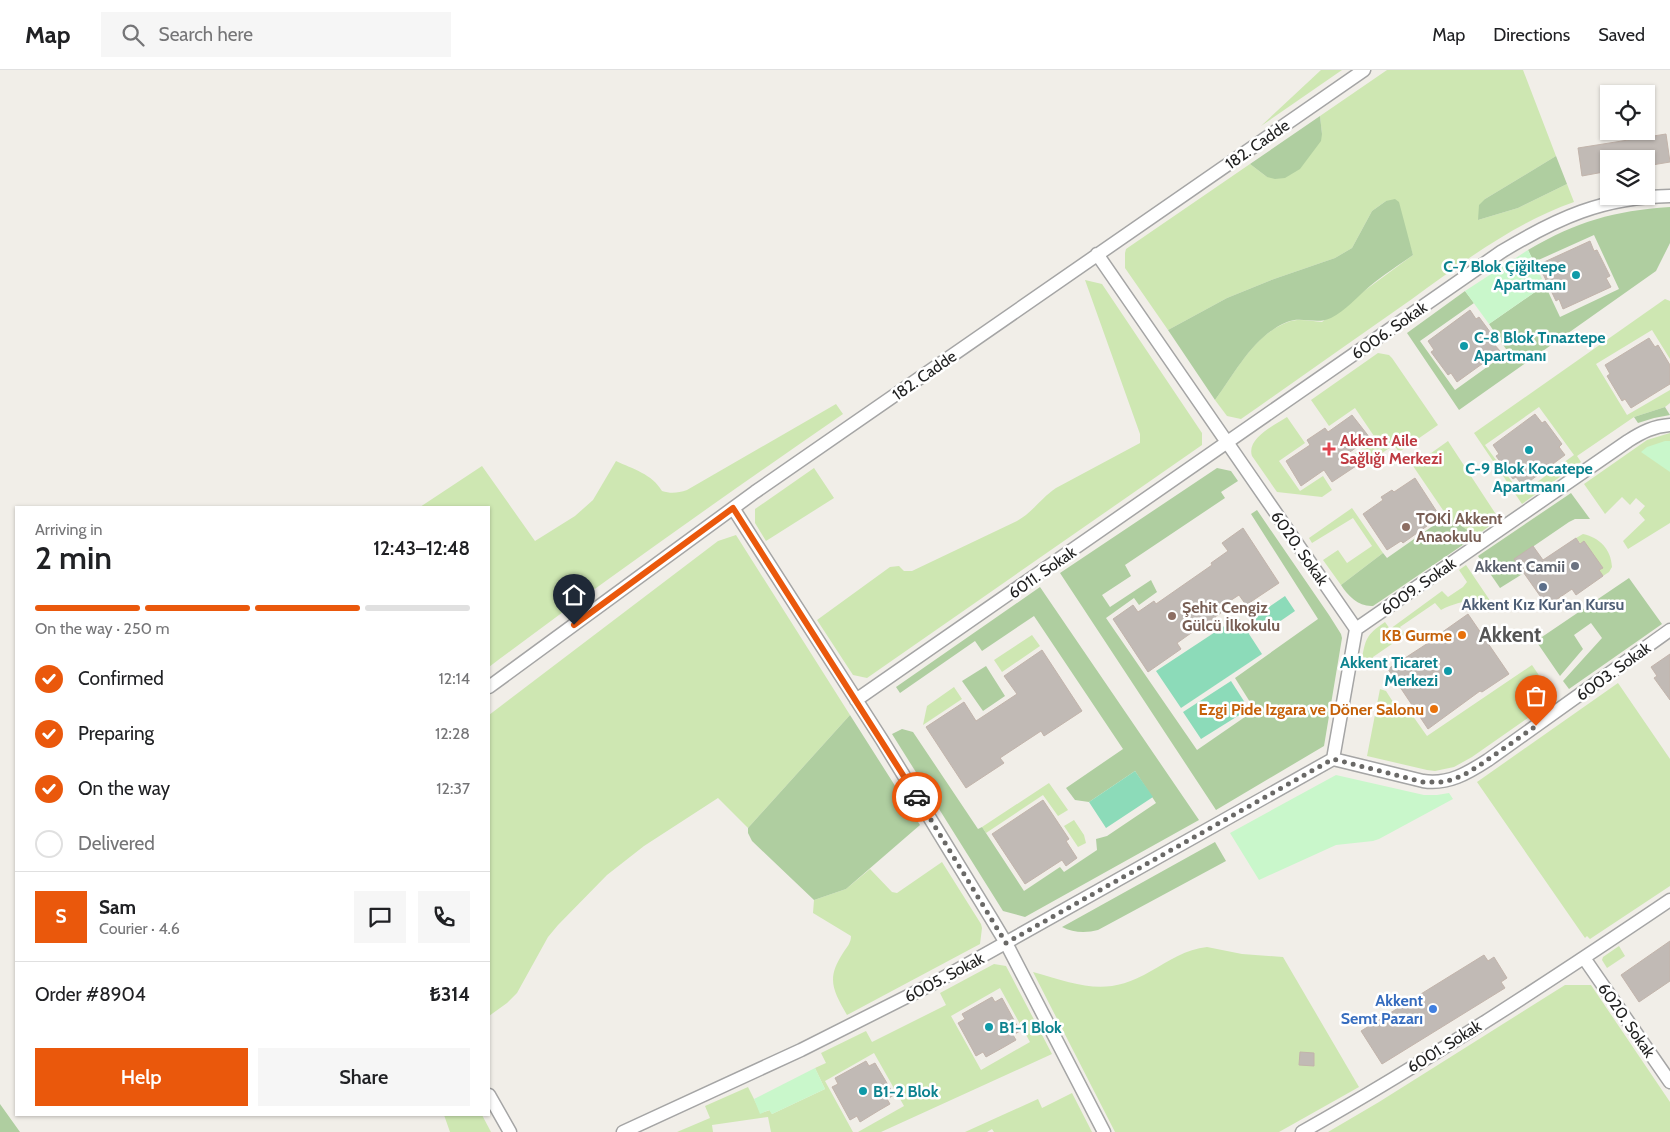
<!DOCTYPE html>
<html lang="en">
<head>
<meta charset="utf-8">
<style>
  :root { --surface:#fff; --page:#f6f6f6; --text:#202124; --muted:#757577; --line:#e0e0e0; --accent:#ea580c }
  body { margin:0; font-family:Cabin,sans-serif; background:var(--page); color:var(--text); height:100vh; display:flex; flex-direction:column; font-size:19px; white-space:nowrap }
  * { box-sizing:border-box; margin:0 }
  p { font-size:16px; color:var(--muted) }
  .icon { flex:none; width:28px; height:28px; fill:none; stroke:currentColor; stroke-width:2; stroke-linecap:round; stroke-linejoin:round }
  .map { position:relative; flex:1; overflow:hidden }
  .details { position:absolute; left:15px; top:436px; width:475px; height:610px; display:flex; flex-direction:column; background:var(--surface); border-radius:0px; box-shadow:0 1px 4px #0004 }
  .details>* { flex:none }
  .fabs { position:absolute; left:1600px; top:15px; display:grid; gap:10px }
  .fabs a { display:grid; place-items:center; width:55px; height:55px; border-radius:0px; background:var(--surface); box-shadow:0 1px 4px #0004; font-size:25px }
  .pin { position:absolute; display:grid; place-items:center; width:42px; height:42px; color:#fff; margin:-51px -21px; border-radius:50% 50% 50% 0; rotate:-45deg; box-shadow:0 0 5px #0007 }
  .pin .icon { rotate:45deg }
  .courier { position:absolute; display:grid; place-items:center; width:50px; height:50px; margin:-25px; border:4px solid #ea580c; border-radius:50%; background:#fff; color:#222; box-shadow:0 1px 6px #0007 }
  .headline em { font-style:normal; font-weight:600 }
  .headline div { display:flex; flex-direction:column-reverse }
  .headline { display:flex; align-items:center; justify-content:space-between; height:85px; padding:0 20px }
  h1 { font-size:32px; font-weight:600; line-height:38px }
  .bar { display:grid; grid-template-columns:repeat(4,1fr); gap:8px 5px; align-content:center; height:60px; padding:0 20px }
  .bar i { height:6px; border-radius:4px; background:var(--line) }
  .bar .current { background:var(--accent) }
  .bar p { grid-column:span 4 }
  .line { display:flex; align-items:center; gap:12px; padding:0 20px; border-top:1px solid var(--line) }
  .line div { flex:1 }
  .round { display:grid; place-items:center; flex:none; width:52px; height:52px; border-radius:0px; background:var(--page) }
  ol { padding:0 20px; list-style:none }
  li { display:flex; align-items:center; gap:15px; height:55px }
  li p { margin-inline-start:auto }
  li .icon { padding:5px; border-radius:50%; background:var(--accent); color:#fff; stroke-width:4 }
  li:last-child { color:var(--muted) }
  li i { width:28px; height:28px; border:2px solid var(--line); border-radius:50% }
  .cta { display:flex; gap:10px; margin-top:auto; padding:10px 20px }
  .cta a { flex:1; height:58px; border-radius:0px; background:var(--accent); color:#fff; font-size:20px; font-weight:600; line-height:58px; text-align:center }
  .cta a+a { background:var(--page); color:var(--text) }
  header { display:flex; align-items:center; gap:30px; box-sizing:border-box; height:70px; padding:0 25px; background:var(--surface); border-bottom:1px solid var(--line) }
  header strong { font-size:24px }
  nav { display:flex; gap:28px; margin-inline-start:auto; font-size:18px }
  .search { width:350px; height:45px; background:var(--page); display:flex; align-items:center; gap:12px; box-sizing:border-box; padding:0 18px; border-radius:0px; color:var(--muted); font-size:19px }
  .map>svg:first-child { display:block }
</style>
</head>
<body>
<header>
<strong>Map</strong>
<div class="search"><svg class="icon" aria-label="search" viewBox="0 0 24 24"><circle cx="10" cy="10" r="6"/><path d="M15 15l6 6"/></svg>Search here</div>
<nav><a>Map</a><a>Directions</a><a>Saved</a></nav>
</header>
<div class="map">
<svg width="1670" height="1062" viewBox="0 0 1670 1062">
  <rect width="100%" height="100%" fill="#f1eee8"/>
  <!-- grass -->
  <path fill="#cee7b2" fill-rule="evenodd" d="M 1321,0 L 1342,0 L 1261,56 Z
    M 1387,0 L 1523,0 L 1556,86 L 1485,129 L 1478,150 L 1518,138 L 1567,114 L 1574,132 C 1514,153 1463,192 1412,229 C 1355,269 1298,309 1241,349 L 1227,346 L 1215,330 C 1235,303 1254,264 1288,252 C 1298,248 1311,251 1322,252 L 1413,185 L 1410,176 L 1386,131 L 1372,141 L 1352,178 L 1335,188 L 1274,209 L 1227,228 L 1168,260 L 1125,198 L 1125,183 L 1126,179 L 1250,94 L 1267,107 L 1322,64 L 1320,46 Z
    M 1085,210 L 1102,214 L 1202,363 L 1202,375 L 867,608 L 853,605 L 817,550 L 890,497 L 899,496 L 904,501 L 912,501 L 1017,451 C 1033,442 1041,428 1056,418 L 1140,373 L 1140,364 Z
    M 1665,229 L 1670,231 L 1670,289 L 1652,260 L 1596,294 L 1627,345 L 1670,320 L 1670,333 L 1665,337 L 1634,347 L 1577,386 L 1581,392 L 1522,434 L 1474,363 ZM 1539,337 L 1574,385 L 1521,424 L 1485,375 Z
    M 1378,283 L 1389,285 L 1392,288 L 1438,355 L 1399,382 L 1394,375 L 1361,397 L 1353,385 L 1376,369 L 1355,338 L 1329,356 L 1311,330 Z
    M 836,334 L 843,344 C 724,426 605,510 489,597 L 489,438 L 420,437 L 482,396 L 535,471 L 575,446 L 593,430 L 616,391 C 633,399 652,404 662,421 C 671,424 678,423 687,420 Z
    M 1287,347 L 1305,373 L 1279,391 L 1300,421 L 1323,406 L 1332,420 L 1322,427 L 1277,422 L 1252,386 C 1246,368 1275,355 1287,347 Z
    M 1670,363 L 1670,453 L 1628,479 L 1623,471 L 1645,450 L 1639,443 L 1645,436 L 1636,428 L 1630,435 L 1622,427 L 1605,444 L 1584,414 L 1647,370 Z
    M 1448,371 L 1499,449 L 1476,466 L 1447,446 L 1413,396 Z
    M 814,398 L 834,428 L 766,471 L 755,453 L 755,439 Z
    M 1352,438 L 1383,483 L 1341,515 L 1323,490 L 1338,480 L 1347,493 L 1372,476 L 1353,448 L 1312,473 L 1309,468 Z
    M 1583,464 C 1600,468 1611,479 1612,497 L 1609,502 L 1603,506 L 1599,500 L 1602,498 L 1576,468 Z
    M 736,465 L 850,645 L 748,758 L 718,728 L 644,776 L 607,805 L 558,855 L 548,867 L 517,923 L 507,933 L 489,946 L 489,645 L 718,471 Z
    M 1466,495 L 1491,532 C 1473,529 1456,532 1441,540 L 1435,533 L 1400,557 L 1405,565 L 1373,587 L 1369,594 L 1361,593 C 1366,568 1365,566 1385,552 L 1390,559 L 1442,521 L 1448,527 L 1463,517 L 1467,512 L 1459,500 Z
    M 1032,565 L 1040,576 L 1002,602 L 994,590 Z
    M 1532,595 L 1555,629 L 1472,687 L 1454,697 L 1435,701 L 1427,700 L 1367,686 L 1380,619 L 1386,621 L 1402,646 L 1410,642 L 1427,666 Z
    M 1618,613 L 1670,689 L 1670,816 L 1590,869 L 1587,866 L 1585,868 L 1477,712 Z
    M 954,617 L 962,629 L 923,655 L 927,636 Z
    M 1049,713 L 1068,740 L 1058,746 L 1043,725 L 986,763 L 982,757 Z
    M 1074,750 L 1084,765 L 1086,773 L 1078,777 L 1064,756 Z
    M 942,792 L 981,854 L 982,858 L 980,874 L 847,945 C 833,920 826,909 843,883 C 847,877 851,873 851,866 L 813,843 L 814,830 L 846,819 L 870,799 L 892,822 L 897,823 Z
    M 1619,876 L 1625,886 L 1607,898 L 1602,890 L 1603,887 Z
    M 1207,877 L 1242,884 L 1283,887 L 1359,1017 L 1279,1062 L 1115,1062 L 1033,902 C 1080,915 1106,928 1151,901 C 1169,891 1186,879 1207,877 Z
    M 994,894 L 1006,896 L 1052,984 L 881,1062 L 858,1062 L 904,1036 L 874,983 L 825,1011 L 853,1062 L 771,1062 L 768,1047 L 712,1055 L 713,1062 L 677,1062 L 710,1048 L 705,1036 L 748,1017 L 761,1043 L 770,1040 L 772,1044 L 825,1019 L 815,998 L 826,993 L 821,983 L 866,961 L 872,972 L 946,935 L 940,923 ZM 1000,918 L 1030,972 L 981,1000 L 951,946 Z
    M 1565,915 L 1591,915 L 1670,1032 L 1670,1062 L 1328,1062 L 1379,1032 Z
    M 1072,1023 L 1092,1062 L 994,1062 L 992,1059 L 987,1062 L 965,1062 L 1038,1029 L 1042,1038 Z
    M 444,1045 L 482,1045 L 491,1062 L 450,1062 Z"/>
  <!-- forest -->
  <path fill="#afcea0" d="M 1320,46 L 1322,64 L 1321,71 L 1300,99 L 1285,108 L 1275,109 L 1267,107 L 1250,94 Z
    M 1556,86 L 1567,114 L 1518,138 L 1478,150 L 1479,135 L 1485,129 Z
    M 1395,129 L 1399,132 L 1413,185 C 1399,195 1383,205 1370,216 C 1358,226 1345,241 1331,248 C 1317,255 1301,246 1287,252 C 1253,266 1236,302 1215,330 L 1168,260 L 1227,228 L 1274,209 L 1335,188 L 1352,178 L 1372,141 L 1386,131 Z
    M 1670,137 L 1670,173 L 1656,201 L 1459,340 L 1407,263 L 1465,221 L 1474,233 L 1420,271 L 1455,320 L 1508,282 L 1489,254 L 1545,215 L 1560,247 L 1619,219 L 1594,165 L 1534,192 L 1528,180 C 1578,151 1613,141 1670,137 Z
    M 1665,337 L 1670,345 L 1654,348 L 1638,353 L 1634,347 Z
    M 1217,398 L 1231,401 L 1238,411 L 1221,422 L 1225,428 L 1125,495 L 1131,506 L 1102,525 L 1110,537 L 1151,510 L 1157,522 L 1139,535 L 1134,528 L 1106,548 L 1197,680 L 1255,640 L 1235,608 L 1318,549 L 1251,444 L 1257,440 L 1329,545 L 1341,564 L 1342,568 L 1324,676 L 1216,740 L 1060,503 Z
    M 1571,423 L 1590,449 L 1575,449 L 1569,452 L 1515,489 L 1524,503 L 1500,518 L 1478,486 Z
    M 1447,446 L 1476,466 L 1373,536 C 1359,537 1348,526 1341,515 L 1383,483 L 1387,488 Z
    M 1629,508 L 1662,554 L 1569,619 L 1563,611 L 1602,568 L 1591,553 L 1574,565 L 1583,579 L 1560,606 L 1536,571 Z
    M 1040,517 L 1199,750 L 1025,847 L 1003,841 L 892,664 L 902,659 L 913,662 L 978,759 L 982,757 L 1024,821 L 1060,797 L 1064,802 L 1097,780 L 1096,769 L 1107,766 L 1156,733 L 1135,701 L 1089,732 L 1075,730 L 1066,718 L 1123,679 L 1034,546 L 982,581 L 975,571 L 900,623 L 896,617 Z
    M 986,596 L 1005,626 L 983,641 L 962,611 Z
    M 850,645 L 920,755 L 846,819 L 814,830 L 752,771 L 748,763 L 748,758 Z
    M 1215,772 L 1226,791 L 1098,860 C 1087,863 1073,863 1062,857 Z
    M 0,1034 L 20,1062 L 0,1062 Z"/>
  <!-- park -->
  <path fill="#c9f7cb" d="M 1528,180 L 1545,215 L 1489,254 L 1465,221 Z
    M 1665,371 L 1670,371 L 1670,402 L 1641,382 L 1647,377 Z
    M 1336,705 L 1424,725 L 1437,725 L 1449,723 L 1453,729 L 1379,769 L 1373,771 L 1336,775 L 1259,810 L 1230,763 Z
    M 815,998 L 825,1019 L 772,1044 L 769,1040 L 760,1044 L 754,1029 Z"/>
  <!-- pitch -->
  <path fill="#8cdbb9" d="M 1285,526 L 1295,541 L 1263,563 L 1253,548 Z
    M 1238,547 L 1262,584 L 1181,638 L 1156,601 Z
    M 1231,611 L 1249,639 L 1201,669 L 1183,642 Z
    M 1135,701 L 1153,727 L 1106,758 L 1089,732 Z"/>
  <!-- building -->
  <path fill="#c1bab5" stroke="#c2b4ab" d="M 1666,64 L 1670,92 L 1646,96 L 1646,89 L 1609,89 L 1609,101 L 1582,106 L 1578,78 Z
    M 1590,171 L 1594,181 L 1597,180 L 1610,206 L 1606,208 L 1611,217 L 1563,239 L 1559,229 L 1556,231 L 1543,204 L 1547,203 L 1542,193 Z
    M 1470,240 L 1476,249 L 1479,247 L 1496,270 L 1493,273 L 1500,281 L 1457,312 L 1451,303 L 1448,305 L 1431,282 L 1434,280 L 1428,271 Z
    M 1649,268 L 1655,277 L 1658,275 L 1670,295 L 1670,314 L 1631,338 L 1625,329 L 1622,331 L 1607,306 L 1610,304 L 1605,295 Z
    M 1535,344 L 1542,353 L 1545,351 L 1562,374 L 1559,377 L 1565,385 L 1523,416 L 1516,407 L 1513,409 L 1496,386 L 1499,384 L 1493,375 Z
    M 1352,345 L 1370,368 L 1347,384 L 1356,396 L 1332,412 L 1324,400 L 1301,416 L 1286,391 L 1310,375 L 1307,370 L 1325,358 L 1328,362 Z
    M 1415,408 L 1439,445 L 1425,454 L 1427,456 L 1403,473 L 1401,471 L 1387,480 L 1363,444 L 1383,430 L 1381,427 L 1392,420 L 1394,422 Z
    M 1243,458 L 1279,513 L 1246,535 L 1239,525 L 1219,538 L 1222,542 L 1215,547 L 1217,550 L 1203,559 L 1201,556 L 1177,573 L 1181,579 L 1148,602 L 1113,549 L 1133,535 L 1138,542 L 1154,531 L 1156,534 L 1212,495 L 1211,493 L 1228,481 L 1222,473 Z
    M 1576,468 L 1580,474 L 1584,471 L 1603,498 L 1599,500 L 1603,506 L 1576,525 L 1572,519 L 1553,532 L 1551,529 L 1545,533 L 1514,489 L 1533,476 L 1543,490 Z
    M 1468,544 L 1509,604 L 1482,622 L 1480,621 L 1428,659 L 1388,599 L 1442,564 L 1441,563 Z
    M 1042,580 L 1082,641 L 1044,666 L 1041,661 L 1000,688 L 1004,693 L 966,718 L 926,657 L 964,632 L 976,651 L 1017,624 L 1004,606 Z
    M 1670,584 L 1670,630 L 1654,608 L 1657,606 L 1651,597 Z
    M 1043,730 L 1069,769 L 1066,771 L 1077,788 L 1066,796 L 1062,790 L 1025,814 L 992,764 Z
    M 1670,871 L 1670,911 L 1639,932 L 1621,905 Z
    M 1484,885 L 1488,891 L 1494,887 L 1507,908 L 1501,912 L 1505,918 L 1382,994 L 1361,961 Z
    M 992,927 L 995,932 L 1002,928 L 1020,961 L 1013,965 L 1016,970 L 1004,977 L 986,987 L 983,982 L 976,986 L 958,953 L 965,949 L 962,944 Z
    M 1300,982 L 1314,983 L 1314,996 L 1299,995 Z
    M 866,991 L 869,996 L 875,993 L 894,1025 L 887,1029 L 890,1034 L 878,1041 L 860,1052 L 857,1046 L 850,1050 L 832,1017 L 838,1014 L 835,1008 Z"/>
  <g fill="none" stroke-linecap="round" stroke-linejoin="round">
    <!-- street casing -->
    <g stroke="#a5a5a5" stroke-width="15">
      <path id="street" d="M 1097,184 L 1356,559 L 1333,689 L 1423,711 C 1448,715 1468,703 1488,690 L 1670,560
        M 733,438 L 882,670 L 991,848 L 1006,873 L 1104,1062
        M 1356,559 L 1628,371 C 1642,362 1654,356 1670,355
        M 489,617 L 755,422 L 1364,0
        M 856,630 L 1501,182 C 1557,148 1603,127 1670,126
        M 1584,888 L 1670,1012
        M 489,1025 L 510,1062
        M 623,1062 L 801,980 L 934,913 L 1333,689
        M 1302,1062 C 1428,991 1550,911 1670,830"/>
    </g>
    <!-- street -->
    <use href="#street" stroke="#fff" stroke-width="12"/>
  </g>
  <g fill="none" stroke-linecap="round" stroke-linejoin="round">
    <!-- done -->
    <path stroke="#6a6967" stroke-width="5" stroke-dasharray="0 9" d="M 917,727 L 1006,873 L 1333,689 L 1423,712 L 1445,712 L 1462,706 L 1477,697 L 1536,656"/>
    <!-- route -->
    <path stroke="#ea580c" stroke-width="6" d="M 574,555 L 733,438 L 917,727"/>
  </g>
  <!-- markers -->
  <g fill="#0f9aa8" stroke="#fff" stroke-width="2">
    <circle cx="1576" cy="205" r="5"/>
    <circle cx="1464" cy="276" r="5"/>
    <circle cx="1529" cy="380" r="5"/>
    <circle cx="1448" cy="601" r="5"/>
    <circle cx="989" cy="957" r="5"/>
    <circle cx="863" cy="1021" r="5"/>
  </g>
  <path fill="#e0444e" stroke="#fff" stroke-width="2" d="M1326.5 371.5h5v5h5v5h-5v5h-5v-5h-5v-5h5z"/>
  <g fill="#8d6e63" stroke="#fff" stroke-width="2">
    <circle cx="1406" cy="457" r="5"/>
    <circle cx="1172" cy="546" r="5"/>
  </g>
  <circle fill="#6b7280" stroke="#fff" stroke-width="2" cx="1575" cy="496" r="5"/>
  <circle fill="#5c6f8a" stroke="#fff" stroke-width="2" cx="1543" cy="517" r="5"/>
  <g fill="#e8710a" stroke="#fff" stroke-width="2">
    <circle cx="1462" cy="565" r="5"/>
    <circle cx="1434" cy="639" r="5"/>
  </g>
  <circle fill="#3f7fe0" stroke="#fff" stroke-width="2" cx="1433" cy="939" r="5"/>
  <g text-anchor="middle" stroke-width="5" stroke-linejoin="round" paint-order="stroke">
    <!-- street labels -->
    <g font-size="16" fill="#212121" stroke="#fff">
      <text transform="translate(1257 74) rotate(-35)" y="6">182. Cadde</text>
      <text transform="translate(1389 260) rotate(-35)" y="6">6006. Sokak</text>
      <text transform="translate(924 305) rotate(-35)" y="6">182. Cadde</text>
      <text transform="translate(1300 478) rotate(55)" y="6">6020. Sokak</text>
      <text transform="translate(1042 502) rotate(-35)" y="6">6011. Sokak</text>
      <text transform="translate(1418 516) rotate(-35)" y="6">6009. Sokak</text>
      <text transform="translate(1613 601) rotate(-36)" y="6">6003. Sokak</text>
      <text transform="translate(944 907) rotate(-28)" y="6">6005. Sokak</text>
      <text transform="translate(1627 950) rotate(55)" y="6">6020. Sokak</text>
      <text transform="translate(1444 976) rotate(-32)" y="6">6001. Sokak</text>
    </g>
    <!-- culture labels -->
    <g font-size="16" font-weight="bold" fill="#0d838f" stroke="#fff" text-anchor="start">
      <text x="1566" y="202" text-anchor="end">C-7 Blok Çiğiltepe<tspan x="1566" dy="18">Apartmanı</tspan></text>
      <text x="1474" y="273">C-8 Blok Tınaztepe<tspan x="1474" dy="18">Apartmanı</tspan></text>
      <text x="1529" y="404" text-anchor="middle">C-9 Blok Kocatepe<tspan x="1529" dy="18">Apartmanı</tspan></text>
      <text x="1438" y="598" text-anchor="end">Akkent Ticaret<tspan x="1438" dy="18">Merkezi</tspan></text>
      <text x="999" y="963">B1-1 Blok</text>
      <text x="873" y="1027">B1-2 Blok</text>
    </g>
    <!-- health labels -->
    <g font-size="16" font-weight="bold" fill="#be3a42" stroke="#fff" text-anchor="start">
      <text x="1340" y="376">Akkent Aile<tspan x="1340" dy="18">Sağlığı Merkezi</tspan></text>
    </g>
    <!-- education labels -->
    <g font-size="16" font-weight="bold" fill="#785e54" stroke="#fff" text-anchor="start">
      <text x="1416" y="454">TOKİ Akkent<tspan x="1416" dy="18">Anaokulu</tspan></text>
      <text x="1182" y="543">Şehit Cengiz<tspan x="1182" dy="18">Gülcü İlkokulu</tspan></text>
    </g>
    <!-- worship labels -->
    <g font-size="16" font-weight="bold" fill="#5b616d" stroke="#fff" text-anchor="end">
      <text x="1565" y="502">Akkent Camii</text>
    </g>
    <!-- service labels -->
    <g font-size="16" font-weight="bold" fill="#4e5e75" stroke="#fff">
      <text x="1543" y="540">Akkent Kız Kur'an Kursu</text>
    </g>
    <!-- food labels -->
    <g font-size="16" font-weight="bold" fill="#c56008" stroke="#fff" text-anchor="end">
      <text x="1452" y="571">KB Gurme</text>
      <text x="1424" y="645">Ezgi Pide Izgara ve Döner Salonu</text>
    </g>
    <!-- shop labels -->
    <g font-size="16" font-weight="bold" fill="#366cbe" stroke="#fff" text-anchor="end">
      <text x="1423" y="936">Akkent<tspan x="1423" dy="18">Semt Pazarı</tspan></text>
    </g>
    <!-- district labels -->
    <g font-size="21" font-weight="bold" fill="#545454" stroke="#fff">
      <text x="1510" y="572">Akkent</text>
    </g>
  </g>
</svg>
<div class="fabs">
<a><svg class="icon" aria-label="locate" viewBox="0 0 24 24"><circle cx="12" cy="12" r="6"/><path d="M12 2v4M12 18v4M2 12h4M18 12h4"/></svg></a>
<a><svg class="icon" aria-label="layers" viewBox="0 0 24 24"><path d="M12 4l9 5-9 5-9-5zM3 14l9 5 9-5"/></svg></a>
</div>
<div class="pin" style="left:1536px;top:656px;background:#ea580c"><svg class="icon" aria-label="bag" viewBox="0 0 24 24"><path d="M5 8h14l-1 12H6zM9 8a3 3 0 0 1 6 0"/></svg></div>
<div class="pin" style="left:574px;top:555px;background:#1f2937"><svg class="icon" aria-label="home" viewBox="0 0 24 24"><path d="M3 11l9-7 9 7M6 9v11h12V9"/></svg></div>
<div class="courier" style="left:917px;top:727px"><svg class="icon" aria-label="car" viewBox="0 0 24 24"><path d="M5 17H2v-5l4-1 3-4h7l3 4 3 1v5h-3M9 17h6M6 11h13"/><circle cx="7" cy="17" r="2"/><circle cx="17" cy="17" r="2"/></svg></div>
<section class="details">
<div class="headline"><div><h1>2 min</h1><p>Arriving in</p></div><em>12:43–12:48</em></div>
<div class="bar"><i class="current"></i><i class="current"></i><i class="current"></i><i></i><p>On the way · 250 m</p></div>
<ol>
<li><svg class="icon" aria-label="check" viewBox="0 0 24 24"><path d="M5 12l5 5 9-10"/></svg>Confirmed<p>12:14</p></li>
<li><svg class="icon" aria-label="check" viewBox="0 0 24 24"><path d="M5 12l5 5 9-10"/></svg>Preparing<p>12:28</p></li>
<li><svg class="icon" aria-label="check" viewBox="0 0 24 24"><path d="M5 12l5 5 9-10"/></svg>On the way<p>12:37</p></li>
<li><i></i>Delivered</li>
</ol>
<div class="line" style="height:90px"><b class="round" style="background:var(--accent);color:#fff">S</b><div><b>Sam</b><p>Courier · 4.6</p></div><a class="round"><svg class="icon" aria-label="chat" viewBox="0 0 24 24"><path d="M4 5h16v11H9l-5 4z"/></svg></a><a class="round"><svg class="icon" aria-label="phone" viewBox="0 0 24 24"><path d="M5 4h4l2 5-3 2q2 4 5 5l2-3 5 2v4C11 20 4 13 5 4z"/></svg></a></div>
<div class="line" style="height:65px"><div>Order #8904</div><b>₺314</b></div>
<div class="cta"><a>Help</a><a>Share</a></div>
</section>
</div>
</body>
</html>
